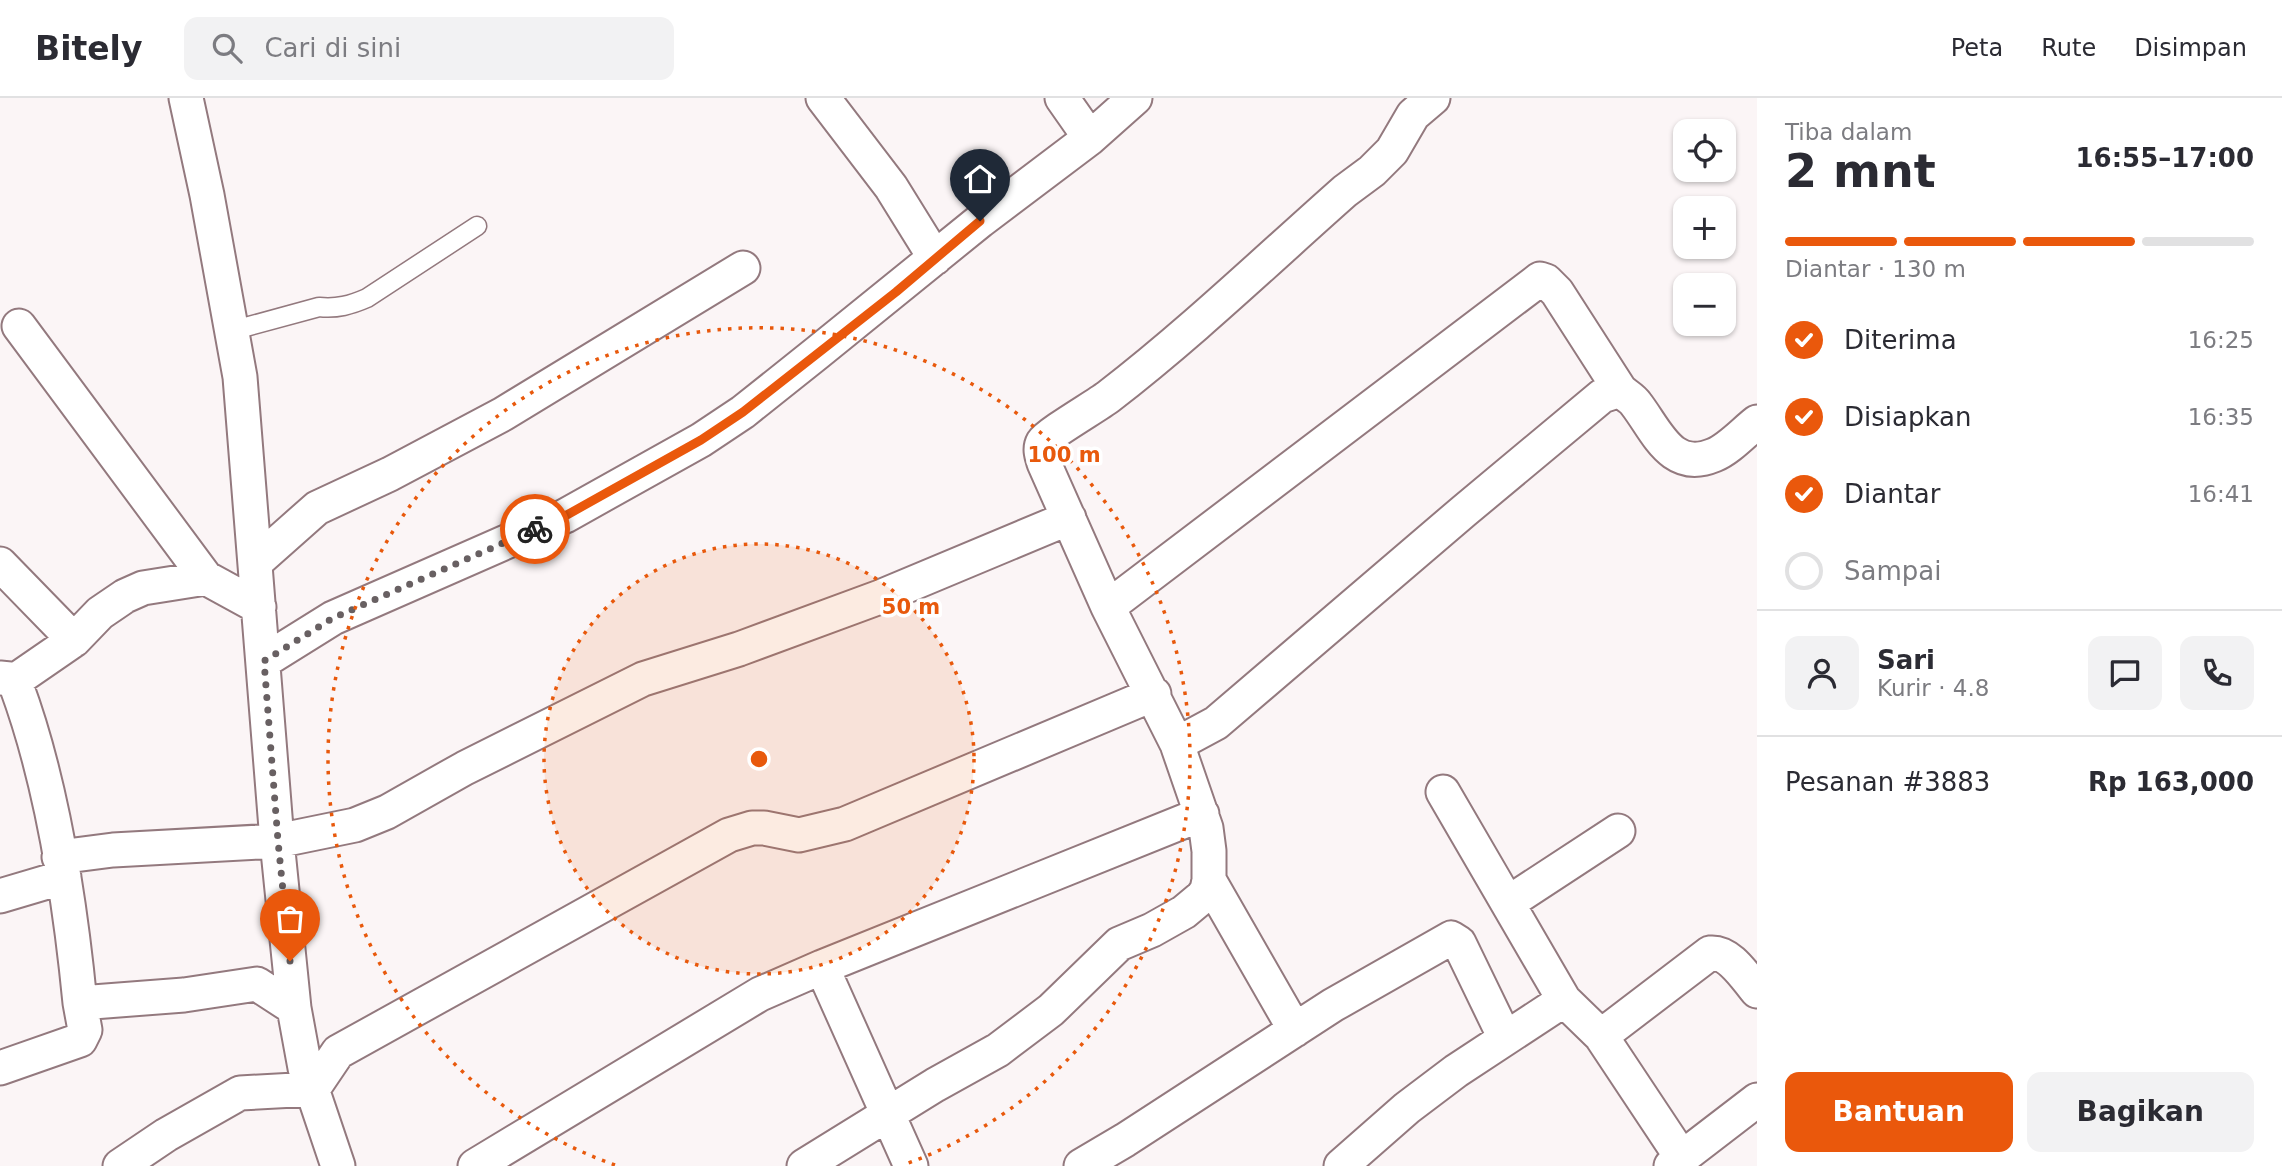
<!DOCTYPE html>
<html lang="id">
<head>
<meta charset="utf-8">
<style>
  :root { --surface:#fff; --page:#f2f2f3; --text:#2b2b33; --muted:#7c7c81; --line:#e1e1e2; --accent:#ea580c }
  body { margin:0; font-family:"DejaVu Sans",sans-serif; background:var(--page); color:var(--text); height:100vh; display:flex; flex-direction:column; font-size:26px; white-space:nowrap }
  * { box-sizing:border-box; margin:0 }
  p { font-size:23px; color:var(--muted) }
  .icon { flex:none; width:38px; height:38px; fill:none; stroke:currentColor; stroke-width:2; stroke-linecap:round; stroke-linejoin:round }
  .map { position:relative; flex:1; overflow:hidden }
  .drawer { display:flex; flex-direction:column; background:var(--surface); width:525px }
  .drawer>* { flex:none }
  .buttons { position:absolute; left:1673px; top:21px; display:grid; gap:14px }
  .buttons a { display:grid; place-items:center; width:63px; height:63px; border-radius:14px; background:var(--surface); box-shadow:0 2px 5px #0004; font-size:35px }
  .pin { position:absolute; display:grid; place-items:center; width:60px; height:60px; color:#fff; margin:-72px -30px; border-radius:50% 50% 50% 0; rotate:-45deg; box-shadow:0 0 7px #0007 }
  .pin .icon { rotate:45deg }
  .courier { position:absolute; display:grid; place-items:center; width:70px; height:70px; margin:-35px; border:5px solid #ea580c; border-radius:50%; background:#fff; color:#222; box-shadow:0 2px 9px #0007 }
  .summary em { font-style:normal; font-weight:700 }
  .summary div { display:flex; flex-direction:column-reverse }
  .summary { display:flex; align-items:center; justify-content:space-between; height:119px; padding:0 28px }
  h1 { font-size:46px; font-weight:700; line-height:52px }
  .bar { display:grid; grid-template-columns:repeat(4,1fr); gap:10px 7px; align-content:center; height:84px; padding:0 28px }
  .bar i { height:9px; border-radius:5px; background:var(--line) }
  .bar .selected { background:var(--accent) }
  .bar p { grid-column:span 4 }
  .line { display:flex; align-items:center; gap:18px; padding:0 28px; border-top:2px solid var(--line) }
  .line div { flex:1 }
  .round { display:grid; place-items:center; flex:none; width:74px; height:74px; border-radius:14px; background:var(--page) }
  ol { padding:0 28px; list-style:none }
  li { display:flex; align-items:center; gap:21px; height:77px }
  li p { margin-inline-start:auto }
  li .icon { padding:7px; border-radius:50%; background:var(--accent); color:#fff; stroke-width:4 }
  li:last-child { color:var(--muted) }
  li i { width:38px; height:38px; border:4px solid var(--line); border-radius:50% }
  .action { display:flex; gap:14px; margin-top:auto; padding:14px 28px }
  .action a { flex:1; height:80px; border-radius:14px; background:var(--accent); color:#fff; font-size:28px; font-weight:700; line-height:80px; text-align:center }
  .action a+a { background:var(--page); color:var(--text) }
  header { display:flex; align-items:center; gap:42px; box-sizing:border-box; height:98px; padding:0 35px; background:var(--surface); border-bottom:2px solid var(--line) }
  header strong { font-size:33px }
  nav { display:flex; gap:38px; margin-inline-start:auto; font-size:24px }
  .search { width:490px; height:63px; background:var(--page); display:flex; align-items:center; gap:18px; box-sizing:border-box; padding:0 24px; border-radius:14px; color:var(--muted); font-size:26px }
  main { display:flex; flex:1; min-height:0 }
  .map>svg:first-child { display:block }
</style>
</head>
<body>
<header>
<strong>Bitely</strong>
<div class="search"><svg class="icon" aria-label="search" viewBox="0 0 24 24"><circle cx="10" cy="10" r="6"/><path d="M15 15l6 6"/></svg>Cari di sini</div>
<nav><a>Peta</a><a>Rute</a><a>Disimpan</a></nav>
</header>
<main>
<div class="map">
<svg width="1757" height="1068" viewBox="0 0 1757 1068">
  <rect width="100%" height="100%" fill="#fbf5f6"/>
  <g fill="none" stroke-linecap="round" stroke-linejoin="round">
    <!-- lane casing -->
    <g stroke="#93797e" stroke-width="21">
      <path id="lane" d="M 231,233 L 319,209 C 337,211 351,207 367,200 L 477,128"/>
    </g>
    <!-- street casing -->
    <g stroke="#93797e" stroke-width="37">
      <path id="street" d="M 186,0 L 207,97 L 240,279 L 277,743 L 294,910 L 305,970 L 338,1068
        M 823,0 L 891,89 L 935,160
        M 1062,0 L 1090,40
        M 19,228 L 206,480
        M 255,465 L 317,410 L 390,376 L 503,316 L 743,170
        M 0,466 L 74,542
        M 1108,509 L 1540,181 L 1546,183 L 1557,194 L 1620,292
        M 264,563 L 333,520 L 565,418 L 701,342 L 743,314 L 817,255 L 980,123 L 1090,40 L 1135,0
        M 0,580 L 10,581 L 16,587 C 52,684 70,802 80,905
        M 13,584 L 74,542 L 100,515 L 125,498 L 143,490 L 206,480 L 259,509
        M 1177,646 L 1216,625 L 1464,413 L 1602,298 L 1620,292 C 1625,297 1632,300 1636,306 C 1657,333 1671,375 1714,357 C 1729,351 1744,334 1757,324
        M 1443,694 L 1564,902 L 1601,938 L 1682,1060
        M 59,759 L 113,752 L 277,743 L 355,727 L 387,714 L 465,670 L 643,581 L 739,551 L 880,499 L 1069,420
        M 1209,782 L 1295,932
        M 0,798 L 64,779
        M 1508,805 L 1618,733
        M 822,869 L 911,1068
        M 1601,938 L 1710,855 C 1730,853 1745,879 1757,893
        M 0,970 L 80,942 L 85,932 L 80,905 L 184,897 L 257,886 L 294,910
        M 120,1068 L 166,1037 L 240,995 L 313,991 L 338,954 L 729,737 L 752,730 L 764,730 L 799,737 L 845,726 L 1154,596
        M 475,1068 L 760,896 L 822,869 L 1202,716
        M 804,1068 L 935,987 L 998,952 L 1051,912 L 1119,846 L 1152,832 L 1184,814 L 1202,799 L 1207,792 L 1209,782 L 1209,753 L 1206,730 L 1177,646 L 1108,509 L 1044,365 C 1042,358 1039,351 1043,344 C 1048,336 1096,308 1108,299 C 1191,235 1267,162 1345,93 L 1372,73 L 1392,53 L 1413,17 L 1433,0
        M 1081,1068 L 1125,1042 L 1333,907 L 1451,840 L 1459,845 L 1505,940
        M 1341,1068 L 1407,1010 L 1456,973 L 1564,902
        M 1671,1068 L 1757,1002"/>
    </g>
    <!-- lane -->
    <use href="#lane" stroke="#fff" stroke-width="18"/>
    <!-- street -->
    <use href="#street" stroke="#fff" stroke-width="33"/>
  </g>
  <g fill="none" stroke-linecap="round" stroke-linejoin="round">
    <!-- done -->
    <path stroke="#686062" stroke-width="7" stroke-dasharray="0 12.6" d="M 290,863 L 278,743 L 264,563 L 333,520 L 535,431"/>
    <!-- route -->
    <path stroke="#ea580c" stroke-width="9" d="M 535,431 L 565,418 L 701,342 L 743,314 L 896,194 L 980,123"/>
  </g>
  <!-- distance rings -->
  <circle cx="759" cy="661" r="215" fill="#e8590c" fill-opacity=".12"/>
  <g fill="none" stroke="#e8590c" stroke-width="3.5" stroke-dasharray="3.5 7">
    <circle cx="759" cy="661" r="215"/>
    <path d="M615 1067A431 431 0 1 1 903 1067"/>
  </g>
  <circle cx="759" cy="661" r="10" fill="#e8590c" stroke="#fff" stroke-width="3.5"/>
  <g font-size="21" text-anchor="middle" font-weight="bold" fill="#e8590c" stroke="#fff" stroke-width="7" stroke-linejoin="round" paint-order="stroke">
    <text x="1064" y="364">100 m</text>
    <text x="911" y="516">50 m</text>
  </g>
</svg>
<div class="buttons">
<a><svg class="icon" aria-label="locate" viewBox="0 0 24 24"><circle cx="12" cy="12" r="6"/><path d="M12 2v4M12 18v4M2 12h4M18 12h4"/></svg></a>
<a>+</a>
<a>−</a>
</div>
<div class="pin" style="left:290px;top:863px;background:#ea580c"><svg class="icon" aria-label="bag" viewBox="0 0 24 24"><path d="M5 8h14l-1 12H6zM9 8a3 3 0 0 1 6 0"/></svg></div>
<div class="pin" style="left:980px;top:123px;background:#1f2937"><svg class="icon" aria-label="home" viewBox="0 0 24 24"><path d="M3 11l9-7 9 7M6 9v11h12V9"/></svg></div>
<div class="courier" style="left:535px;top:431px"><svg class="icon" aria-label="bike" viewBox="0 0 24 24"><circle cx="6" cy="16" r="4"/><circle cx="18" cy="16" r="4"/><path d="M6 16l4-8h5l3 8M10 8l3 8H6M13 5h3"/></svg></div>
</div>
<section class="drawer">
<div class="summary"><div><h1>2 mnt</h1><p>Tiba dalam</p></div><em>16:55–17:00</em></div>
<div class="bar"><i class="selected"></i><i class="selected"></i><i class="selected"></i><i></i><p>Diantar · 130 m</p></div>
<ol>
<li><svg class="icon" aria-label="check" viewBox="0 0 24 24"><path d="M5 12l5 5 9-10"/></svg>Diterima<p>16:25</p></li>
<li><svg class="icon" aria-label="check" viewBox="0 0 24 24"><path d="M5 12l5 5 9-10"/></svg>Disiapkan<p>16:35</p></li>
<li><svg class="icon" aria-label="check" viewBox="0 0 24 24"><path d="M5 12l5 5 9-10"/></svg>Diantar<p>16:41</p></li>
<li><i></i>Sampai</li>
</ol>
<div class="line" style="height:126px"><a class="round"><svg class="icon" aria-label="person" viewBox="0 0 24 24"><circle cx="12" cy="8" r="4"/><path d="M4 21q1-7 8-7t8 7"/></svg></a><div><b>Sari</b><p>Kurir · 4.8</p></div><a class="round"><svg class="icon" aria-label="chat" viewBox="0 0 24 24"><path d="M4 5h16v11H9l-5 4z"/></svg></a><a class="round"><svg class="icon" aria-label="phone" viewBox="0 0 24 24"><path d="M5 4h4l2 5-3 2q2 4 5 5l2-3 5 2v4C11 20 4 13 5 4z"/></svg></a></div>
<div class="line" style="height:91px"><div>Pesanan #3883</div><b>Rp 163,000</b></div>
<div class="action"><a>Bantuan</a><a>Bagikan</a></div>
</section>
</main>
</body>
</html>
